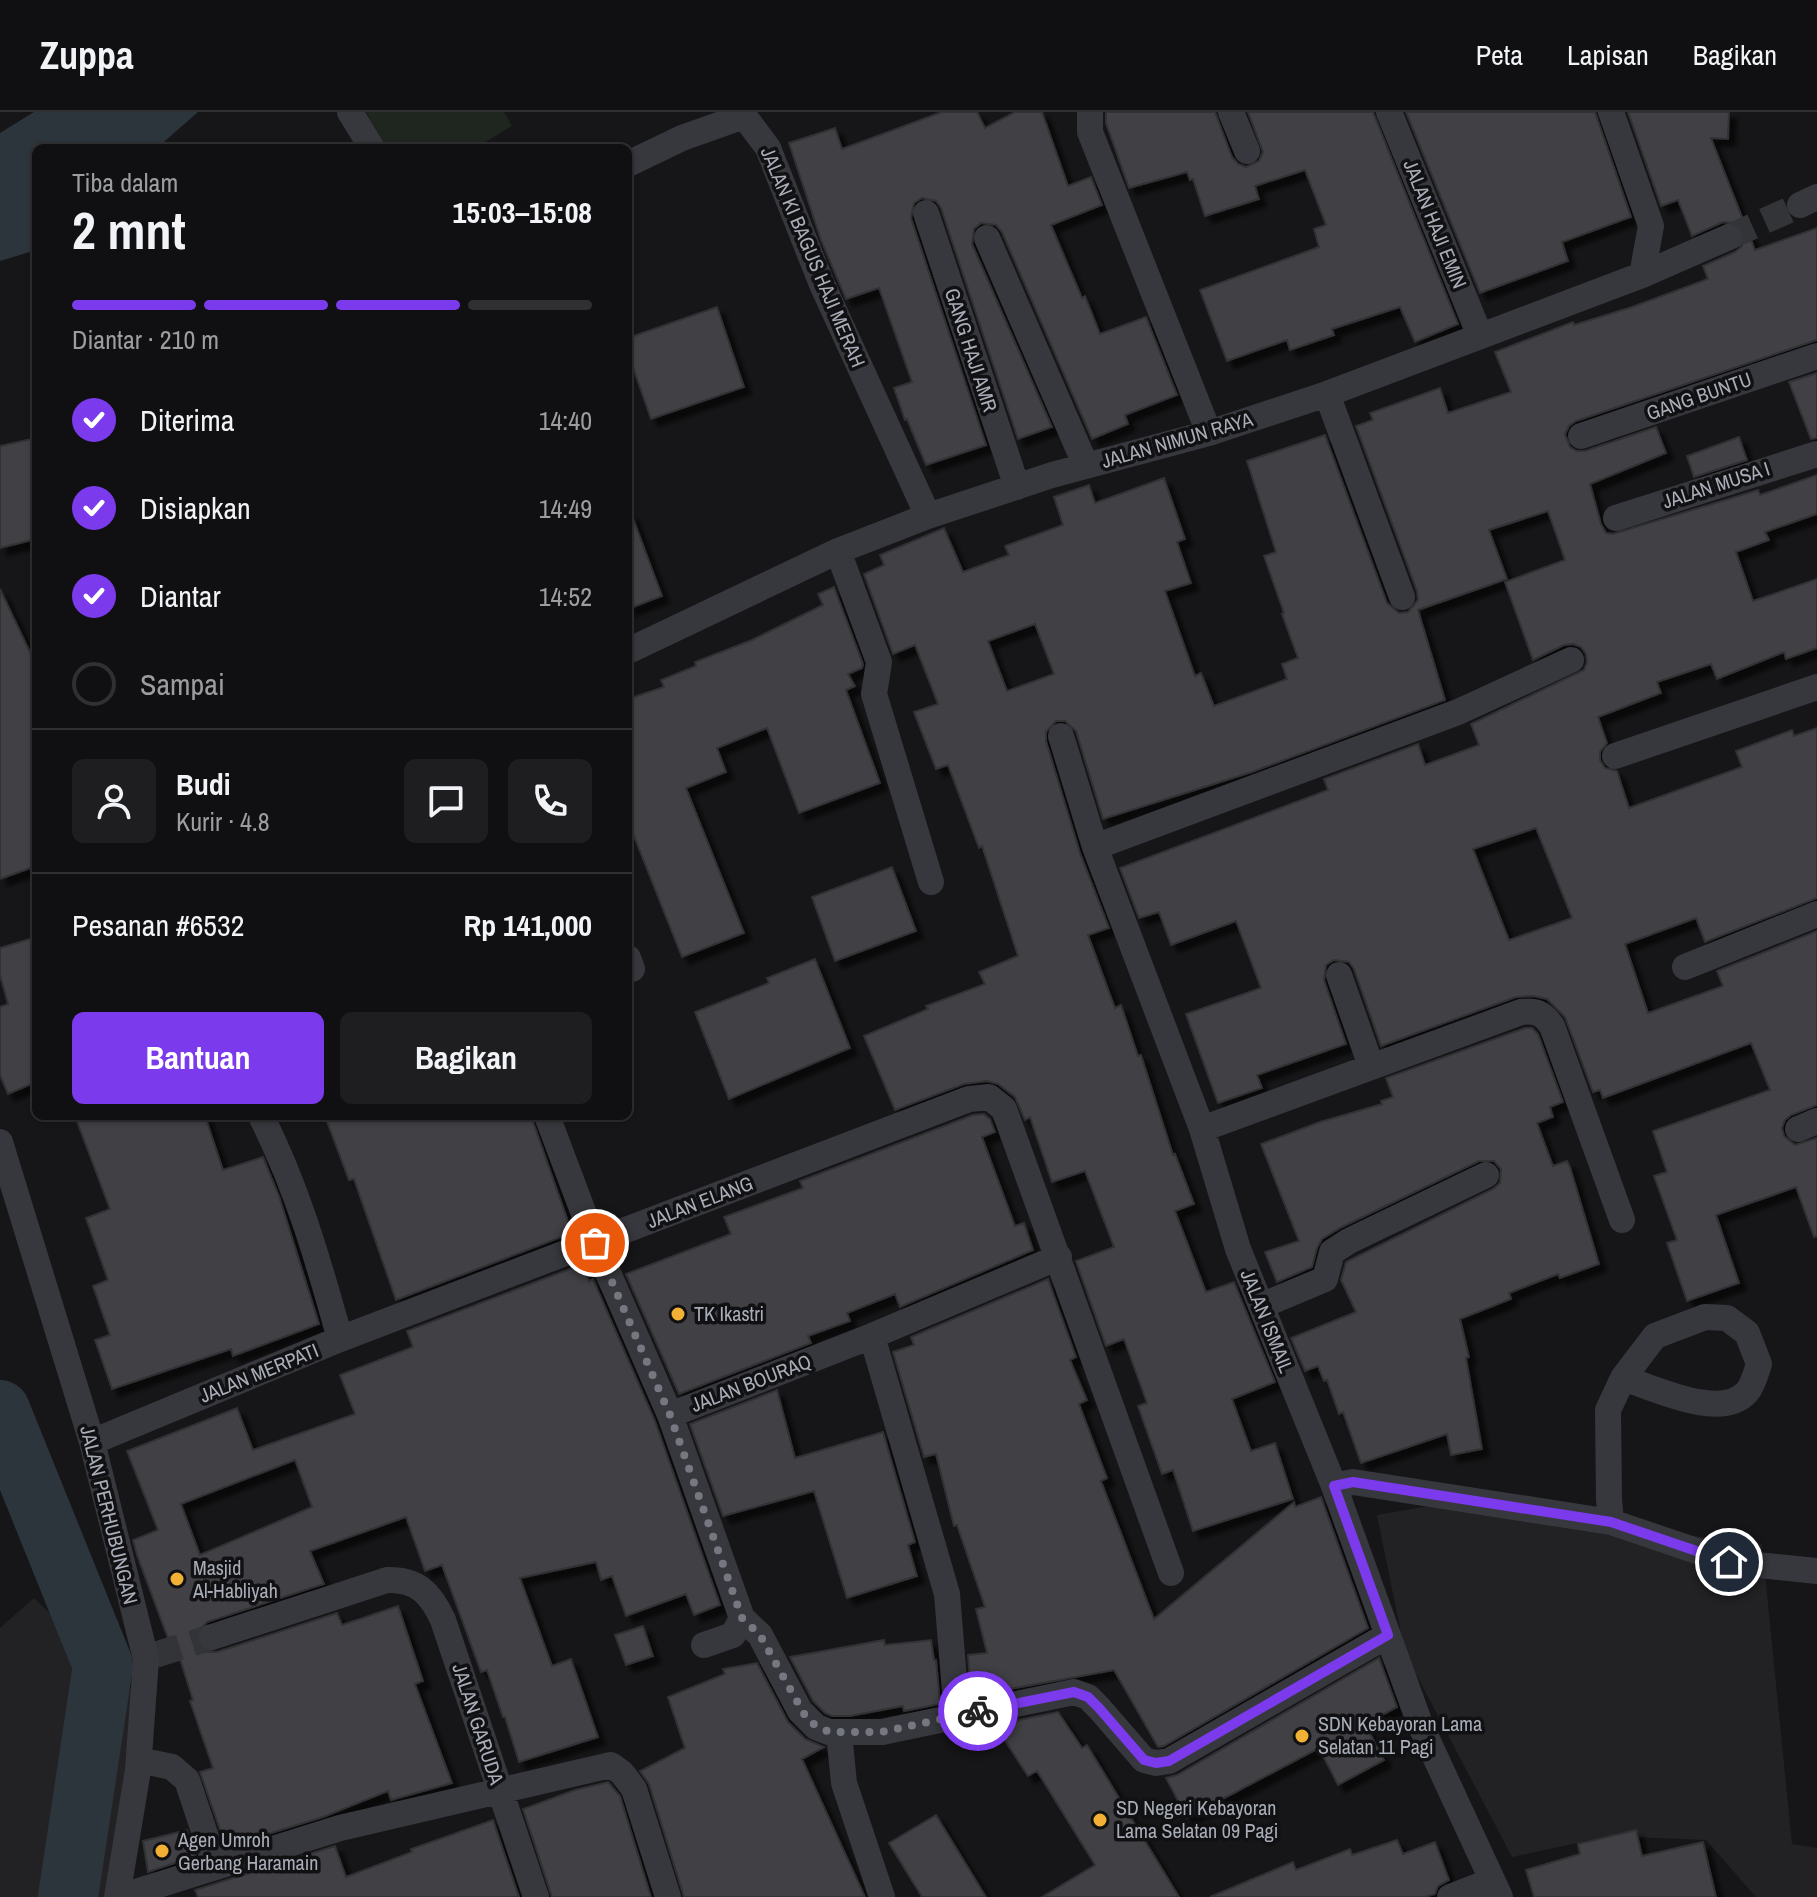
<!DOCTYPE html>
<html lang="id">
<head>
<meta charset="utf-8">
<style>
  :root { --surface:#101012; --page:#1e1e20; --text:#f1f3f6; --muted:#9c9d9f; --line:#303032; --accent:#7c3aed }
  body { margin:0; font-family:"Archivo Narrow",sans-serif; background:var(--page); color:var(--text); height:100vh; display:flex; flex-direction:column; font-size:30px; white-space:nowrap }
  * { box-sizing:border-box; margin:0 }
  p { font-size:26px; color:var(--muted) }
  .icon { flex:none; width:44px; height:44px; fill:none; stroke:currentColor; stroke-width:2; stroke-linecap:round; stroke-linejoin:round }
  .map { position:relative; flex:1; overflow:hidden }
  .panel { position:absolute; left:32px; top:32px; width:600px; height:976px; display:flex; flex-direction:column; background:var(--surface); border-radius:12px; box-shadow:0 2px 6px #0004,0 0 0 2px var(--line) }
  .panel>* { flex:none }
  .pin { position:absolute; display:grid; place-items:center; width:68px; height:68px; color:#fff; margin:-34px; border:4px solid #fff; border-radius:50%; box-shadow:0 2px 8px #0007 }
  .courier { position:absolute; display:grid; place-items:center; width:80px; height:80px; margin:-40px; border:6px solid #7c3aed; border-radius:50%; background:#fff; color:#222; box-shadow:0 2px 10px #0007 }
  .head em { font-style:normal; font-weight:700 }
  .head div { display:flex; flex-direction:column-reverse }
  .head { display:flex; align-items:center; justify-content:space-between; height:136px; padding:0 40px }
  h1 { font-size:52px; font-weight:700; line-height:60px }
  .bar { display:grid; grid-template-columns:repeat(4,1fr); gap:12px 8px; align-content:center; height:96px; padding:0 40px }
  .bar i { height:10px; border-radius:6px; background:var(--line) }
  .bar .on { background:var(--accent) }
  .bar p { grid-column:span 4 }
  .line { display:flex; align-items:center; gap:20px; padding:0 40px; border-top:2px solid var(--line) }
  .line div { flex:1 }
  .round { display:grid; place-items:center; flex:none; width:84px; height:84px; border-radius:12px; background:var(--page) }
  ol { padding:0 40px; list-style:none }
  li { display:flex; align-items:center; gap:24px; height:88px }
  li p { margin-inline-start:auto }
  li .icon { padding:8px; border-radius:50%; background:var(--accent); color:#fff; stroke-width:4 }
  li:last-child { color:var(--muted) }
  li i { width:44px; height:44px; border:4px solid var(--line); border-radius:50% }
  .button { display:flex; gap:16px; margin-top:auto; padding:16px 40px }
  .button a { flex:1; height:92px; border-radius:12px; background:var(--accent); color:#fff; font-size:32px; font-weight:700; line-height:92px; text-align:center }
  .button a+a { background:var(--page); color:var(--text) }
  header { display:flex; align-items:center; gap:48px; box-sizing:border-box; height:112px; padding:0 40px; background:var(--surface); border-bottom:2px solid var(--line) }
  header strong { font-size:38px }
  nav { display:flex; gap:44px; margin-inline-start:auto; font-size:28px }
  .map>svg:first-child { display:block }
</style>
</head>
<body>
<header>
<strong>Zuppa</strong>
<nav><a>Peta</a><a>Lapisan</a><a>Bagikan</a></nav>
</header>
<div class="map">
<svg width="1817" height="1785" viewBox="0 0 1817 1785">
  <defs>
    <filter id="shadow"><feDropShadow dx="7" dy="7" stdDeviation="2" flood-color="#0009"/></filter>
  </defs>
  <rect width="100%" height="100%" fill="#161618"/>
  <!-- built -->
  <path fill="#222225" d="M 1434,1393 L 1762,1432 L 1792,1732 L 1817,1736 L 1817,1785 L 1756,1785 L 1706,1728 L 1609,1724 L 1512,1745 L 1405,1541 L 1377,1403 Z
    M 34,1486 L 142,1588 L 105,1785 L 0,1785 L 0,1516 Z"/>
  <!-- green -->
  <path fill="#1e261f" d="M 366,0 L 504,0 L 512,14 L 475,36 L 387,36 Z"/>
  <!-- water -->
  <path fill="#2c353c" d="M 34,0 L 198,0 L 157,36 L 36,36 L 36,138 L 0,149 L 0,21 Z"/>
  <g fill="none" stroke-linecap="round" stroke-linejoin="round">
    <!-- river -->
    <path stroke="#2c353c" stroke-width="60" d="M 0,1298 L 103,1553 L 68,1785"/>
  </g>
  <!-- building -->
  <path fill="#404145" stroke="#303034" stroke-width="2" fill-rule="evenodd" filter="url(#shadow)" d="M 942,0 L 977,0 L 985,16 L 1015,0 L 1042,0 L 1068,74 L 1091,65 L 1102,93 L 1051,113 L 1082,186 L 1085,184 L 1100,222 L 1146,205 L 1177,283 L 1125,303 L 1128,312 L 1092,327 L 1002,120 L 996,113 L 981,111 L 974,117 L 972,132 L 1052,315 L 1018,327 L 941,96 L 936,89 L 922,86 L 914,91 L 911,106 L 986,333 L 926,353 L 907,307 L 905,308 L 894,276 L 912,270 L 879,176 L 846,187 L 821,128 L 789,31 L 835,16 L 842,37 Z
    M 1106,0 L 1215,0 L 1232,45 L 1238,52 L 1246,55 L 1259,49 L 1263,40 L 1248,0 L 1373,0 L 1458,212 L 1415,230 L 1400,195 L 1332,217 L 1334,223 L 1290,238 L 1287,228 L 1227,249 L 1200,178 L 1319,135 L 1314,117 L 1326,113 L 1305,58 L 1255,74 L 1259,87 L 1205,104 L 1193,67 L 1190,68 L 1187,60 L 1129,76 L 1106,11 Z
    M 1406,0 L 1595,0 L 1631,105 L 1562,130 L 1568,149 L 1480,181 Z
    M 1628,0 L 1729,0 L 1728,27 L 1711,26 L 1755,138 L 1817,116 L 1817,228 L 1576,309 L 1569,314 L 1565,322 L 1570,335 L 1577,339 L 1585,339 L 1656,315 L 1666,341 L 1590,372 L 1601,412 L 1606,421 L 1613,422 L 1758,378 L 1760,383 L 1817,363 L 1817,402 L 1765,420 L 1769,428 L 1736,440 L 1753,489 L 1817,467 L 1817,536 L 1786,547 L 1784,540 L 1717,567 L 1711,552 L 1657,570 L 1661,581 L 1598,605 L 1607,631 L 1600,640 L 1600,648 L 1605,656 L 1617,659 L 1629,696 L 1742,655 L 1736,639 L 1792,618 L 1794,624 L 1817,616 L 1817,786 L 1705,830 L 1696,806 L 1625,832 L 1648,901 L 1723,874 L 1717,859 L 1817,819 L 1817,993 L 1791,1003 L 1785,1008 L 1782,1016 L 1784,1024 L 1795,1033 L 1817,1026 L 1817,1124 L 1814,1125 L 1796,1075 L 1716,1103 L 1739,1171 L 1687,1189 L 1667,1131 L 1677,1128 L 1654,1064 L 1667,1060 L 1653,1019 L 1770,978 L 1751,931 L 1603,986 L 1600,978 L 1593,980 L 1565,905 L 1547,887 L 1533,884 L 1516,885 L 1381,934 L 1354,857 L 1349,850 L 1334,848 L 1326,853 L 1324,868 L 1346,932 L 1257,963 L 1262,976 L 1218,991 L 1186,902 L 1261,876 L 1236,809 L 1171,833 L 1159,800 L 1139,806 L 1120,756 L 1328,678 L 1324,667 L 1418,632 L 1425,653 L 1479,633 L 1471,612 L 1584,558 L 1587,550 L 1586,542 L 1581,535 L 1573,532 L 1564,533 L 1533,548 L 1505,470 L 1565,448 L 1548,399 L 1489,418 L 1507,467 L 1418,498 L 1445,588 L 1252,660 L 1103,707 L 1076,619 L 1065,609 L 1056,609 L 1046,620 L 1046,629 L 1080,741 L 1109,816 L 1088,823 L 1115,896 L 1121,893 L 1138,944 L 1141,943 L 1173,1043 L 1175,1042 L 1194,1092 L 1175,1099 L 1206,1180 L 1234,1170 L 1275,1270 L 1232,1287 L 1251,1339 L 1275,1331 L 1293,1387 L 1193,1419 L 1173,1358 L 1162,1362 L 1138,1294 L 1147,1291 L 1124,1227 L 1106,1234 L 1076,1149 L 1114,1135 L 1085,1059 L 1052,1070 L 1030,1005 L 1025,1008 L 1015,985 L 998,972 L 987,969 L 964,972 L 895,998 L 864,924 L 928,897 L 926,894 L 985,872 L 979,860 L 1018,844 L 982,734 L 979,736 L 948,653 L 936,657 L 914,600 L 938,592 L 915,533 L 893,542 L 864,462 L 884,453 L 880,443 L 944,416 L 963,460 L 1009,443 L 1005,434 L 1063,413 L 1054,385 L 1089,373 L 1095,391 L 1164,366 L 1185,427 L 1177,430 L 1191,471 L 1165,479 L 1195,564 L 1201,561 L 1214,594 L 1287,567 L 1282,552 L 1298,546 L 1282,502 L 1284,501 L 1264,444 L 1276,440 L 1247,349 L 1325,323 L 1387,491 L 1399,501 L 1408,500 L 1418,488 L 1417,479 L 1356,314 L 1373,308 L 1370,301 L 1440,276 L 1448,301 L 1511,280 L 1495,240 L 1573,210 L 1574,213 L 1632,195 L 1708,167 L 1703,154 L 1735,140 L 1742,134 L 1744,119 L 1738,112 L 1723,110 L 1692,124 L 1678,88 L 1661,94 ZM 1035,512 L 1054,562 L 1007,579 L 988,529 ZM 1536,716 L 1572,806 L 1509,828 L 1473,737 Z
    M 717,195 L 744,275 L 651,307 L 628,241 L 628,226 Z
    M 1817,261 L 1817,326 L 1811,327 L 1789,270 Z
    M 1739,325 L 1747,348 L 1694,365 L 1687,344 Z
    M 36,326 L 36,427 L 0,436 L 0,334 Z
    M 631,401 L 662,484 L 628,497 L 628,402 Z
    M 834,475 L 863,552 L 862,556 L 848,562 L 855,574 L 846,578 L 880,671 L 799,701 L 767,616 L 717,636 L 726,660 L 686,676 L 744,821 L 682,845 L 628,709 L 628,587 L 664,575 L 661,568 L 696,554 L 695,550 L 752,528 L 823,493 L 818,482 Z
    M 0,477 L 36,553 L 36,754 L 0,767 Z
    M 892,755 L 916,819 L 835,849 L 812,785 Z
    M 36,825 L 36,970 L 8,982 L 0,963 L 0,895 L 8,892 L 0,863 L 0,836 Z
    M 815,847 L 850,936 L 729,987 L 695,900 L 769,871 L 767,866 Z
    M 1525,916 L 1532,916 L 1538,922 L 1563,990 L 1550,995 L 1553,1005 L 1537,1011 L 1553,1054 L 1567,1049 L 1570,1055 L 1599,1152 L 1560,1166 L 1558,1162 L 1509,1181 L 1511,1187 L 1460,1207 L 1469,1245 L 1466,1246 L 1482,1337 L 1451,1343 L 1447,1322 L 1361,1351 L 1343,1300 L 1339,1302 L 1327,1268 L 1324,1269 L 1318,1254 L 1305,1259 L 1291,1226 L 1356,1200 L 1341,1168 L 1346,1150 L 1493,1077 L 1500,1071 L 1501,1057 L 1494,1049 L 1479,1049 L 1342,1115 L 1322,1127 L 1317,1136 L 1312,1155 L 1277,1170 L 1265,1140 L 1299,1129 L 1261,1032 L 1320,1010 L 1382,992 L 1381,989 L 1393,985 L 1386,966 Z
    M 984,1002 L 990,1007 L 995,1020 L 982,1025 L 1015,1114 L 1024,1111 L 1033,1138 L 900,1195 L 895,1182 L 847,1201 L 850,1209 L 808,1224 L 811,1231 L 679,1282 L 626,1162 L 731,1122 L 724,1105 L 803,1076 L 800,1069 L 973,1003 Z
    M 75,1004 L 205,1004 L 223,1058 L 263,1045 L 279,1084 L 319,1212 L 233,1244 L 231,1237 L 112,1277 L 95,1228 L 110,1223 L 93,1174 L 108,1168 L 86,1106 L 110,1097 Z
    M 325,1004 L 531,1004 L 572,1121 L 396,1188 L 354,1067 L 349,1068 Z
    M 583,1152 L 589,1169 L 593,1167 L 655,1309 L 720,1493 L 694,1503 L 686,1482 L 626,1504 L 612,1464 L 601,1468 L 596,1450 L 520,1466 L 552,1554 L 571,1547 L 598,1625 L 519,1650 L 505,1605 L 503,1605 L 487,1558 L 481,1560 L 442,1453 L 425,1459 L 406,1405 L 310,1439 L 324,1472 L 207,1510 L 197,1521 L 197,1531 L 208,1540 L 217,1540 L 337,1501 L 342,1513 L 398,1494 L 423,1569 L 415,1572 L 452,1671 L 391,1688 L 388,1679 L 323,1705 L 226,1735 L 200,1660 L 213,1656 L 190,1589 L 193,1588 L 173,1525 L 168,1526 L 137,1443 L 133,1428 L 158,1418 L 127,1339 L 237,1296 L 253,1338 L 355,1302 L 340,1263 L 413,1235 L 407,1219 ZM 295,1348 L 312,1395 L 200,1443 L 181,1392 Z
    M 1048,1167 L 1076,1245 L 1070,1248 L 1087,1288 L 1079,1292 L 1107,1366 L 1101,1369 L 1154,1507 L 1294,1390 L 1295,1395 L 1321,1385 L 1368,1516 L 1164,1634 L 1158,1635 L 1114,1558 L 971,1584 L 968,1543 L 987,1541 L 976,1497 L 985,1495 L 957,1413 L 954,1414 L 936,1342 L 924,1345 L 893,1240 L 914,1233 L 911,1225 Z
    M 777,1278 L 795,1346 L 883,1320 L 915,1430 L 908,1433 L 917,1464 L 847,1486 L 814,1379 L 723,1404 L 690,1312 Z
    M 643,1514 L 653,1544 L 626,1553 L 615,1523 Z
    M 884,1528 L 885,1533 L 931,1528 L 934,1548 L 936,1548 L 940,1592 L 904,1599 L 903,1594 L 850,1604 L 832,1604 L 825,1601 L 813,1589 L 790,1545 Z
    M 1379,1546 L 1397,1595 L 1365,1612 L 1384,1648 L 1338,1673 L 1319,1636 L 1187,1706 L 1166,1666 L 1177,1663 Z
    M 757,1551 L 788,1610 L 805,1627 L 824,1635 L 802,1647 L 865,1785 L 684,1785 L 649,1672 L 640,1659 L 685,1636 L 668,1585 L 725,1562 L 723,1557 Z
    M 1058,1600 L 1082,1636 L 1087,1633 L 1179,1785 L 1042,1785 L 1095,1753 L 1037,1659 L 1028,1664 L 1000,1621 L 1019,1608 Z
    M 608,1670 L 620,1684 L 651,1785 L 552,1785 L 523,1697 L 575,1678 Z
    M 936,1703 L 986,1785 L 922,1785 L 889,1731 Z
    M 493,1708 L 519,1785 L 198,1785 L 195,1778 L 335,1734 L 346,1765 L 412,1740 L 411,1737 Z
    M 187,1718 L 196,1744 L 148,1760 L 143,1729 Z
    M 1636,1718 L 1642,1744 L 1703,1730 L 1716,1785 L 1534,1785 L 1526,1758 L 1580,1742 L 1578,1732 Z
    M 1397,1728 L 1403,1742 L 1435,1730 L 1449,1768 L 1438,1774 L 1435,1782 L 1425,1785 L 1210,1785 L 1293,1750 L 1296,1758 L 1350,1737 L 1352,1743 Z"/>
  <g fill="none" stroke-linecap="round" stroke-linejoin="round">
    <!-- minor-tunnel -->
    <path stroke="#333438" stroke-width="26" stroke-dasharray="26 13" stroke-linecap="butt" d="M 1729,125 L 1800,93
      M 155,1543 L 212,1525"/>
    <!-- minor -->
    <path stroke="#37383d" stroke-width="26" d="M 350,0 L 372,36
      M 1090,0 L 1090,20 L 1209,321
      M 1231,0 L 1247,39
      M 1389,0 L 1480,224
      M 1611,0 L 1651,114 L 1642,163
      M 628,52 L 682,26 L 744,4 L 768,36 L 821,170 L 928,404
      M 1800,93 L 1817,85
      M 926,101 L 1017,375
      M 987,126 L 1086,354
      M 1327,282 L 1402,485
      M 1581,324 L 1817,244
      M 1616,406 L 1817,342
      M 838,439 L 879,550 L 874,582 L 931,770
      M 628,539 L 838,439 L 928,404 L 1052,363 L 1209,321 L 1327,282 L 1642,163 L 1729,125
      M 1061,624 L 1095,735 L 1202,1017 L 1238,1137 L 1334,1374 L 1420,1612 L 1500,1785
      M 1615,644 L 1817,575
      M 1095,735 L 1458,600 L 1571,548
      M 628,846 L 632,857
      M 1685,855 L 1817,802
      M 1339,863 L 1371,954
      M 261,1004 C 297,1075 319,1151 340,1227
      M 547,1004 L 595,1131 L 670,1303 L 742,1506 L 733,1523 L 704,1533
      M 1202,1017 L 1521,900 C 1536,898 1543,901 1552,914 L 1622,1108
      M 1798,1017 L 1817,1009
      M 0,1030 L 92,1330 L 146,1547 L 138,1658 L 117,1785
      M 1261,1194 L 1325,1167 L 1332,1140 L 1349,1129 L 1486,1063
      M 872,1224 L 947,1482 L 957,1604
      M 670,1303 L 872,1224 L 1059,1145
      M 92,1330 L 340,1227 L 969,987 L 989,985 L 1004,997 L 1171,1461
      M 1334,1374 L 1353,1370 L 1611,1410 L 1729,1450 L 1817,1459
      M 1611,1410 L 1609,1387 L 1608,1298 L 1623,1266 L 1655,1224 L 1705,1205 L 1727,1206 L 1747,1221 L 1759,1252 C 1756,1261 1753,1273 1747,1280 C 1721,1309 1654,1276 1623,1266
      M 742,1506 L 760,1523 L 800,1599 L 816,1615 L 829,1620 L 882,1620 L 1074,1580 L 1088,1585 L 1099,1596 L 1144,1648 L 1156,1651 L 1169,1649 L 1388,1523
      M 212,1525 L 387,1468 C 418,1467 431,1482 443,1508 L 536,1785
      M 839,1621 L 844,1671 L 882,1785
      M 139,1648 L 172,1655 L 187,1668 L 216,1755
      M 120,1785 L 340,1716 L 611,1653 L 622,1661 L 634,1677 L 668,1785
      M 1450,1785 L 1491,1769"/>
  </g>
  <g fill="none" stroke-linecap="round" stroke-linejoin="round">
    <!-- done -->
    <path stroke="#757880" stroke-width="8" stroke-dasharray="0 14.4" d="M 595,1131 L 670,1303 L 742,1506 L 760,1523 L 808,1609 L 829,1620 L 882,1620 L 978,1599"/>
    <!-- route -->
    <path stroke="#7c3aed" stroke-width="10" d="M 978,1599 L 1074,1580 L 1088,1585 L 1099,1596 L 1144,1648 L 1156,1651 L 1169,1649 L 1388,1523 L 1334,1374 L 1353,1370 L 1611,1410 L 1729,1450"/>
  </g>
  <!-- markers -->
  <g fill="#f2b134" stroke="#111113" stroke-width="3">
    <circle cx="678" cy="1202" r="8"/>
    <circle cx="177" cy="1467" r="8"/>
    <circle cx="1302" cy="1624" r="8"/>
    <circle cx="1100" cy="1708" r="8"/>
    <circle cx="162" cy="1739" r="8"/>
  </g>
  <g text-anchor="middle" stroke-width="7" stroke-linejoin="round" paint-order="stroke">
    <!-- street labels -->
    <g font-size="20" fill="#a8adb8" stroke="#111113">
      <text transform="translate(1435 112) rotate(68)" y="7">JALAN HAJI EMIN</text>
      <text transform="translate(813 145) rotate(67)" y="7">JALAN KI BAGUS HAJI MERAH</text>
      <text transform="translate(971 238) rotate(72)" y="7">GANG HAJI AMR</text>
      <text transform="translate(1699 284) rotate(-19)" y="7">GANG BUNTU</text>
      <text transform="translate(1177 328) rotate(-16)" y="7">JALAN NIMUN RAYA</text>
      <text transform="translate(1716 373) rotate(-18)" y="7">JALAN MUSA I</text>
      <text transform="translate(700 1090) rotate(-21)" y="7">JALAN ELANG</text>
      <text transform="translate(1267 1209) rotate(68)" y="7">JALAN ISMAIL</text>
      <text transform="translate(259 1261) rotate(-22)" y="7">JALAN MERPATI</text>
      <text transform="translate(751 1271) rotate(-21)" y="7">JALAN BOURAQ</text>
      <text transform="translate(109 1403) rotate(76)" y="7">JALAN PERHUBUNGAN</text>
      <text transform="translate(478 1612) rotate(72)" y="7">JALAN GARUDA</text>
    </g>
    <!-- poi labels -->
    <g font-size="20" fill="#a8adb8" stroke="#111113" text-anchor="start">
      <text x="694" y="1209">TK Ikastri</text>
      <text x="193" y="1463">Masjid<tspan x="193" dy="23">Al-Habliyah</tspan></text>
      <text x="1318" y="1619">SDN Kebayoran Lama<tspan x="1318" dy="23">Selatan 11 Pagi</tspan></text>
      <text x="1116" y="1703">SD Negeri Kebayoran<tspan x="1116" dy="23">Lama Selatan 09 Pagi</tspan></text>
      <text x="178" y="1735">Agen Umroh<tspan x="178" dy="23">Gerbang Haramain</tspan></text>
    </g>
  </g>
</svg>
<div class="pin" style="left:595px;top:1131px;background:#ea580c"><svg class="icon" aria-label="bag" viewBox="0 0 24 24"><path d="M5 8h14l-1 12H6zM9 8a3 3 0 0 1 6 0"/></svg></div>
<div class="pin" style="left:1729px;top:1450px;background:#1f2937"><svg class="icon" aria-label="home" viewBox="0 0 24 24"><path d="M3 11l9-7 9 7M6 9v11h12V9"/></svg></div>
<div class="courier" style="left:978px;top:1599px"><svg class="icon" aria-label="bike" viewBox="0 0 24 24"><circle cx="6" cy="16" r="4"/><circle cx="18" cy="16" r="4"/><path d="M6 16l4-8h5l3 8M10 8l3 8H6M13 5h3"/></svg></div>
<section class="panel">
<div class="head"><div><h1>2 mnt</h1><p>Tiba dalam</p></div><em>15:03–15:08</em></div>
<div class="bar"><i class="on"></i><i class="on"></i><i class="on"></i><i></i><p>Diantar · 210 m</p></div>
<ol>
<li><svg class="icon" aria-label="check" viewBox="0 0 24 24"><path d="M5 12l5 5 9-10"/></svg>Diterima<p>14:40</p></li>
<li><svg class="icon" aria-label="check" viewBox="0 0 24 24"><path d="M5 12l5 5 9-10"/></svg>Disiapkan<p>14:49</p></li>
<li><svg class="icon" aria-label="check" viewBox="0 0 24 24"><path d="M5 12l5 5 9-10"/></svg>Diantar<p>14:52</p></li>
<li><i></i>Sampai</li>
</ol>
<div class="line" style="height:144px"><a class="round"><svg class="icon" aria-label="person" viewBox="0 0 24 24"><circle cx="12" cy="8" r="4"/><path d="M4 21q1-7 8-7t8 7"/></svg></a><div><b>Budi</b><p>Kurir · 4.8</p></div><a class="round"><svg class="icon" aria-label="chat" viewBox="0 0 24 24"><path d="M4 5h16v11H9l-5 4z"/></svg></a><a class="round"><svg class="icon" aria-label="phone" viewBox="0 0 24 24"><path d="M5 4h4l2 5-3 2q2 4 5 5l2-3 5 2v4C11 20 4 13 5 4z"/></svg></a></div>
<div class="line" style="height:104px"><div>Pesanan #6532</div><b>Rp 141,000</b></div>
<div class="button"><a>Bantuan</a><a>Bagikan</a></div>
</section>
</div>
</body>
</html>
